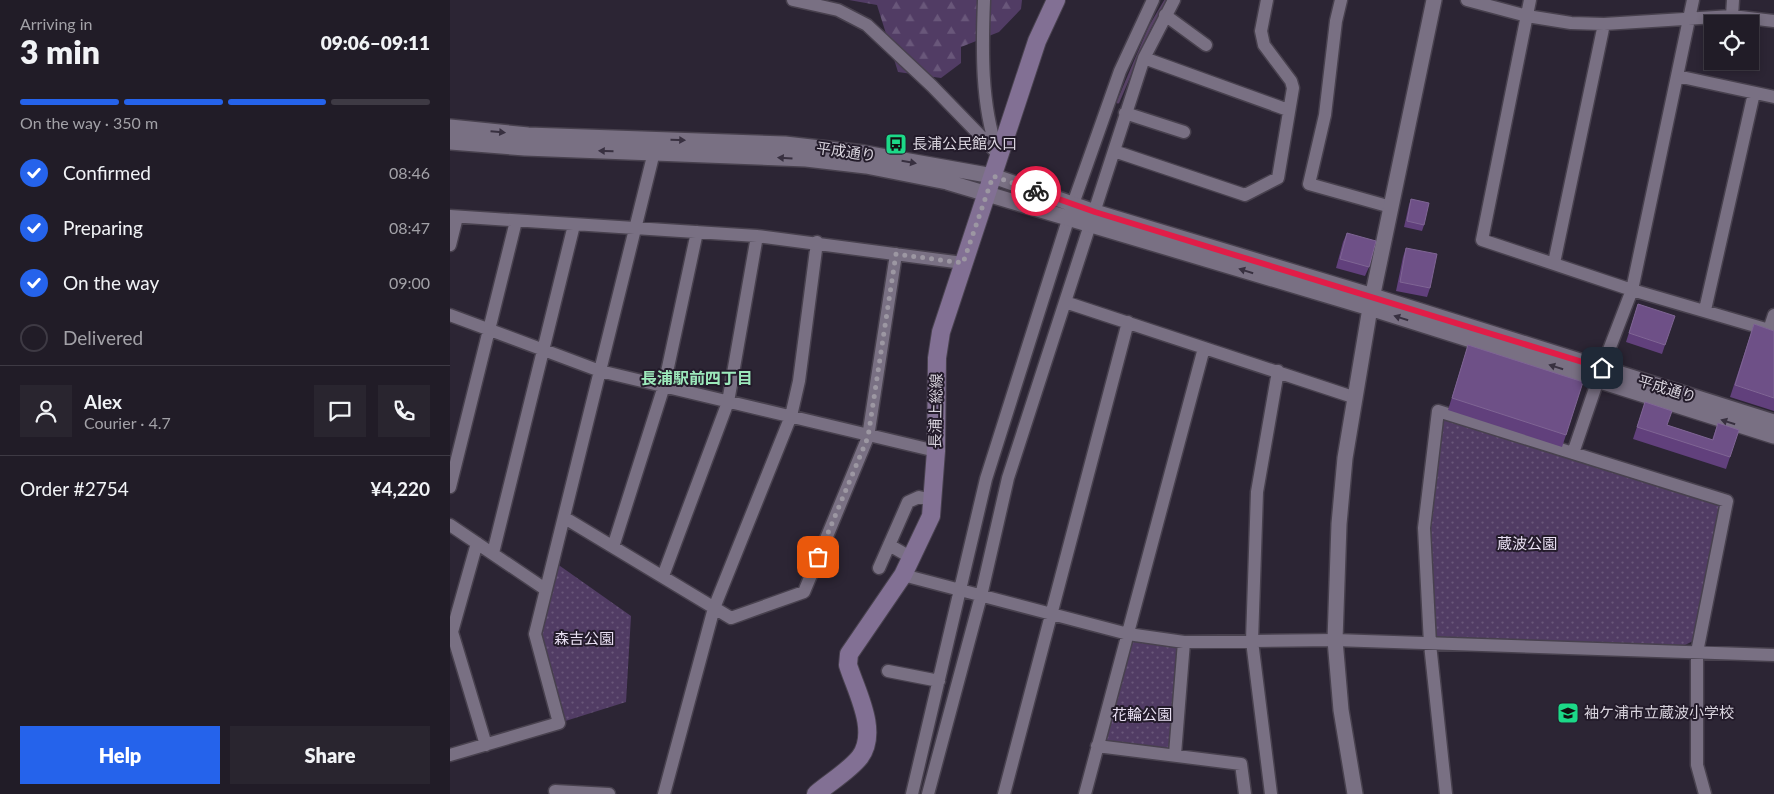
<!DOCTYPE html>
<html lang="en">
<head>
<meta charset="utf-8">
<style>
  :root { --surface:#211c27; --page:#29252f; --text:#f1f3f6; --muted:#a2a1a7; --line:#3e3a44; --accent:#2563eb }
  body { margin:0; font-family:Lato,"Noto Sans JP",sans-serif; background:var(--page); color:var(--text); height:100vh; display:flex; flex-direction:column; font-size:19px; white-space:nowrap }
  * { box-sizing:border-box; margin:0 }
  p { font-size:16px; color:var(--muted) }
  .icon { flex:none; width:28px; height:28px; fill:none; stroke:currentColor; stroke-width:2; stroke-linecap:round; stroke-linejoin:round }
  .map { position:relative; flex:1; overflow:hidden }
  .side { display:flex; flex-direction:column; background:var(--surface); width:450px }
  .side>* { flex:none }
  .controls { position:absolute; left:1254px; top:15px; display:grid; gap:10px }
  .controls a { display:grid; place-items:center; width:55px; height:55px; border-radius:0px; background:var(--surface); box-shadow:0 2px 8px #0003,0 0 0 1px var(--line); font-size:25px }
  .pin { position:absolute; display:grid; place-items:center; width:42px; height:42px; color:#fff; margin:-21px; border-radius:10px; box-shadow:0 2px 8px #0006 }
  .courier { position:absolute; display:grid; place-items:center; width:50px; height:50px; margin:-25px; border:4px solid #e11d48; border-radius:50%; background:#fff; color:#222; box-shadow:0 1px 6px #0007 }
  .headline em { font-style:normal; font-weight:800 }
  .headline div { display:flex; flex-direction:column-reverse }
  .headline { display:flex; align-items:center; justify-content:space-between; height:85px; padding:0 20px }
  h1 { font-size:32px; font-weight:800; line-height:38px }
  .bar { display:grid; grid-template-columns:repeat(4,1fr); gap:8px 5px; align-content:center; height:60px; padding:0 20px }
  .bar i { height:6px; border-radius:4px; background:var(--line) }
  .bar .on { background:var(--accent) }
  .bar p { grid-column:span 4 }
  .line { display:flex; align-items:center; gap:12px; padding:0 20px; border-top:1px solid var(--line) }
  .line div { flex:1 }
  .round { display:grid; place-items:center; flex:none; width:52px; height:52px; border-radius:0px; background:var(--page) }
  ol { padding:0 20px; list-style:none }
  li { display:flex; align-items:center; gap:15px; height:55px }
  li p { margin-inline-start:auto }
  li .icon { padding:5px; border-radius:50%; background:var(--accent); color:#fff; stroke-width:4 }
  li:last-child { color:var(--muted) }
  li i { width:28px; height:28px; border:2px solid var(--line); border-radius:50% }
  .action { display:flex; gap:10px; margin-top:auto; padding:10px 20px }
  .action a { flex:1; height:58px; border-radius:0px; background:var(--accent); color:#fff; font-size:20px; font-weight:800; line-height:58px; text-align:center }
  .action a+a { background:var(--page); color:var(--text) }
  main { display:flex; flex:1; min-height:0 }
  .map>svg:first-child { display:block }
</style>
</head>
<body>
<main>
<section class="side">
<div class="headline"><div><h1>3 min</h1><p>Arriving in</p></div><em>09:06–09:11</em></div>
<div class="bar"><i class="on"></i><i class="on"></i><i class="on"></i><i></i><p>On the way · 350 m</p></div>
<ol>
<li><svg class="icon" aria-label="check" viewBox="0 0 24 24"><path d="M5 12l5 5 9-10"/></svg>Confirmed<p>08:46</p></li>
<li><svg class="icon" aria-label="check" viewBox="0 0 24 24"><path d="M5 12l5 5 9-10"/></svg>Preparing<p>08:47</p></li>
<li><svg class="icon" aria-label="check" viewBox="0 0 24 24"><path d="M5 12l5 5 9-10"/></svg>On the way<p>09:00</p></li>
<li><i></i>Delivered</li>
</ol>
<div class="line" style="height:90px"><a class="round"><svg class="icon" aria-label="person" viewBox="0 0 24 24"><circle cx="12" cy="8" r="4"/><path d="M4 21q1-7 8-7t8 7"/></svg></a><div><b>Alex</b><p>Courier · 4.7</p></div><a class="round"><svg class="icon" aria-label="chat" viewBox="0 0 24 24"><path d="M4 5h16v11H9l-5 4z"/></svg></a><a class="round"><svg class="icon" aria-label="phone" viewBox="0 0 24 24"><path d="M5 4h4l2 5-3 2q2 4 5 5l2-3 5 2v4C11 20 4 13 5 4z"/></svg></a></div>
<div class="line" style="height:65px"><div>Order #2754</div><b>¥4,220</b></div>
<div class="action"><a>Help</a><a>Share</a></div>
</section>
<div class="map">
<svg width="1324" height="794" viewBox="0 0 1324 794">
  <defs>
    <pattern id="forest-firs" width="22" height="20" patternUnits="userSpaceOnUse" patternTransform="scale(1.25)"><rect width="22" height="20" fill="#513c64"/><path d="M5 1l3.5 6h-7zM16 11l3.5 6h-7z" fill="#69577a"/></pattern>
    <pattern id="park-dots" width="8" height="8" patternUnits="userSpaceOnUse" patternTransform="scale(1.25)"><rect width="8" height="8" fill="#513c64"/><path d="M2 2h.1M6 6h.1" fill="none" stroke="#69577a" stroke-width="1.8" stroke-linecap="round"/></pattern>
  </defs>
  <rect width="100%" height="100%" fill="#2c2534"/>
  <!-- forest -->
  <path fill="url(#forest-firs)" d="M 399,0 L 572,0 L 571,9 L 549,32 L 511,47 L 511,63 L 491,78 L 448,72 L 427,5 Z"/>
  <!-- park -->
  <path fill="url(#park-dots)" d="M 988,411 L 1277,501 L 1245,640 L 1233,646 L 980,644 L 974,528 Z
    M 103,561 L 181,616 L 176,702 L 109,723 L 85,634 Z
    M 678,634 L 734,642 L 725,754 L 647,746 Z"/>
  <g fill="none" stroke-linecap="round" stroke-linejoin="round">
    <!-- stream -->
    <path stroke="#574265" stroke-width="3" d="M 668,102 L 700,27 L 716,0"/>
    <!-- minor casing -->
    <g stroke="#48414e" stroke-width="15">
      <path id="minor" d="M 343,0 L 388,10 L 417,25 L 482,86 L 549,155
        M 534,0 C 532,49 531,104 547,150
        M 891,0 L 886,21 L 875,115 L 859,184 L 941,207
        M 1017,0 L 1077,16 L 1121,23 L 1154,24 L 1282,16 L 1324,21
        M 1080,0 L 1032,240 L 1182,290 L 1319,330 L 1324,315
        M 715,15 L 756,45
        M 1282,16 L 1283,0
        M 694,58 L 838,110
        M 1227,76 L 1324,97
        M 675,113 L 734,132
        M 664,151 L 795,195 L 828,178 L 843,88 L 841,81 L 814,45 L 811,31 L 817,0
        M 0,216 L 307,236 L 513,263
        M 0,245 L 7,217
        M 1104,263 L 1154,24
        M 615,302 L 906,398
        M 1255,310 L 1304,93
        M 0,315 L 150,371 L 486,451
        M 1123,453 L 1152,368 L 1182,290 L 1243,0
        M 0,487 L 66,221
        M 115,518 L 281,618 L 354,592 L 418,437 L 446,254
        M 0,525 L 95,589
        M 27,543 L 2,632 L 36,745
        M 439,545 L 462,558
        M 163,547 L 214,386 L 247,232
        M 43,553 L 124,225
        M 429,568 L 458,502 L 469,497 L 483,500
        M 453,575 L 678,634 L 734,642 L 885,640 L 1324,655
        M 213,576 L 278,402 L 307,236
        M 438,671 L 489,681
        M 647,746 L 791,764 L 795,794
        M 725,754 L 734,642
        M 0,755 L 109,723 L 85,634 L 206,144
        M 105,791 L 159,794
        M 214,794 L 264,608 L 341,416 L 349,381 L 367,242
        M 462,794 L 536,479 L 623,204 L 670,71 L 703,0
        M 478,794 L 531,596 L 558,478 L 694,58 L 724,0
        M 554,794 L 678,322
        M 635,794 L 754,348
        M 821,794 L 802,641 L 807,492 L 828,371
        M 996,794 L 980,644 L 974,528 L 988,411 L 1277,501 L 1247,652 L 1247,765 L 1255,794"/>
    </g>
    <!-- tertiary casing -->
    <g stroke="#48414e" stroke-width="18">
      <path id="tertiary" d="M 0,127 L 78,135 L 335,144 L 414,153 L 543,176 L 645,212 L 923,296 L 1324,422
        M 0,142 L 75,148 L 356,159 L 416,166 L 497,182 L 920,308 L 1324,436
        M 905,794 L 891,710 L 885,640 L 889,524 L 895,458 L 920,308 L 984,0"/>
    </g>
    <!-- secondary casing -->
    <g stroke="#48414e" stroke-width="20">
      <path id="secondary" d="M 366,794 C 380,782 399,771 410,757 C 429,731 406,691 398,665 L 399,654 L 453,575 L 481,516 L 486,451 L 487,358 L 491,332 L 587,41 L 606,0"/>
    </g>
    <!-- minor -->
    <use href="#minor" stroke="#797083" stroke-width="12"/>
    <!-- tertiary -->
    <use href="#tertiary" stroke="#797083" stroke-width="15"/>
    <!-- secondary -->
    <use href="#secondary" stroke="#827094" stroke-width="18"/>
  </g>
  <!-- wall -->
  <path fill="#61407c" d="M 961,199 L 974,225 L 972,231 L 954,227 L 959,205 Z
    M 897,233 L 919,267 L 915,276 L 886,268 L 893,242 Z
    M 956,248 L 980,288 L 977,297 L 946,291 L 953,257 Z
    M 1188,304 L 1215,345 L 1212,354 L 1176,342 Z
    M 1304,324 L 1324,331 L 1324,411 L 1280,397 Z
    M 1018,345 L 1116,435 L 1112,447 L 998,410 Z
    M 1195,402 L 1217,425 L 1262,440 L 1268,423 L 1280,457 L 1276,469 L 1183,439 Z"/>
  <!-- building -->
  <path fill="#6e5087" stroke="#7f6594" d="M 961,199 L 979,203 L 974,225 L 957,221 Z
    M 897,233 L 926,241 L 919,267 L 890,259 Z
    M 956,248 L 987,254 L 980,288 L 950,282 Z
    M 1188,304 L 1225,316 L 1215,345 L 1179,333 Z
    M 1304,324 L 1324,331 L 1324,398 L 1285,385 Z
    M 1018,345 L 1133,382 L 1116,435 L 1002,398 Z
    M 1195,402 L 1222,411 L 1217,425 L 1263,440 L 1268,423 L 1289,430 L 1280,457 L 1187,427 Z"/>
  <!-- one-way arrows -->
  <defs><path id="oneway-solid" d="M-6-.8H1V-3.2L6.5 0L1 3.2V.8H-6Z" transform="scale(1.25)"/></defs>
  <g fill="#383040">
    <use href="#oneway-solid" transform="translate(48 132) rotate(5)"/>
    <use href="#oneway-solid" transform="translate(228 140) rotate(2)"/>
    <use href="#oneway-solid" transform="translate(156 151) rotate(-178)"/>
    <use href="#oneway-solid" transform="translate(335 158) rotate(-176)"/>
    <use href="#oneway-solid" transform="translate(459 162) rotate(10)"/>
    <use href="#oneway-solid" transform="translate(796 271) rotate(-163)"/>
    <use href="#oneway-solid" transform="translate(951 318) rotate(-162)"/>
    <use href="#oneway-solid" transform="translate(1106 367) rotate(-162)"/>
    <use href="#oneway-solid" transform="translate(1278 422) rotate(-162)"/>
  </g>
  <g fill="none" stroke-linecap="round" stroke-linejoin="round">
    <!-- done -->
    <path stroke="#9c97a2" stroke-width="5" stroke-dasharray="0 9" d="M 368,557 L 418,437 L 446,254 L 513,263 L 543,176 L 586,191"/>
    <!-- route -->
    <path stroke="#e11d48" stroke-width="6" d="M 586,191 L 645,212 L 1152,368"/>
  </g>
  <!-- icons -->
  <defs>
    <g id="bus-square" transform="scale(1.125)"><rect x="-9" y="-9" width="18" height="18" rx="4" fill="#1cd988" stroke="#231b2a"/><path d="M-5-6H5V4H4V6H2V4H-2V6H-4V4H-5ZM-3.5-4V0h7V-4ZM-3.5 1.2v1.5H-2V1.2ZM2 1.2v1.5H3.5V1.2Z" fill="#111"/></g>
    <g id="school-square" transform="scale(1.125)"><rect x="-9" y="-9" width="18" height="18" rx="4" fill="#1cd988" stroke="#231b2a"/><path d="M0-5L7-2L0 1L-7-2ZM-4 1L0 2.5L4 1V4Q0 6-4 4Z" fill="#111"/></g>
  </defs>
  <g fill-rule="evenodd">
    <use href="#bus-square" x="446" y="144"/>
    <use href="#school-square" x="1118" y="713"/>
  </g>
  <g text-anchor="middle" stroke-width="4" stroke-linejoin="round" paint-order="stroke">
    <!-- poi labels -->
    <g font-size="15" fill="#d9d4de" stroke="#231b2a" text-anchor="start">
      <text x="462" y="149">長浦公民館入口</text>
      <text x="1134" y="718">袖ケ浦市立蔵波小学校</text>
    </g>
    <!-- street labels -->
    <g font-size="15" fill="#d9d4de" stroke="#231b2a">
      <text transform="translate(396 152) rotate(8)" y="5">平成通り</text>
      <text transform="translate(1217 389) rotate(17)" y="5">平成通り</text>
      <text transform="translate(486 411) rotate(-89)" y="5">長浦上総線</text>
    </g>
    <!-- park labels -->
    <g font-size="15" fill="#e9e0f3" stroke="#231b2a">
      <text x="1077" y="549">蔵波公園</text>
      <text x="134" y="644">森吉公園</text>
      <text x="692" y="720">花輪公園</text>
    </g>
    <!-- neighbourhood labels -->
    <g font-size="16" font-weight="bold" fill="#9ce9bb" stroke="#231b2a">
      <text x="247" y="384">長浦駅前四丁目</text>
    </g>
  </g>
</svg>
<div class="controls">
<a><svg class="icon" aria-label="locate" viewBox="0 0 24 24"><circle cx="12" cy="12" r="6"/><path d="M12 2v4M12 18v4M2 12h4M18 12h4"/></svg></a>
</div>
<div class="pin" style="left:368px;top:557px;background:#ea580c"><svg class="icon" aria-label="bag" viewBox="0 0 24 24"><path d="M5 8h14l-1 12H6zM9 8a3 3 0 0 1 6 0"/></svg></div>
<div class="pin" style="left:1152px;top:368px;background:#1f2937"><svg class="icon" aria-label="home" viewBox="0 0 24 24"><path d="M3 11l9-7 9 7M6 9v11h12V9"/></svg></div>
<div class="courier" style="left:586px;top:191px"><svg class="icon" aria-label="bike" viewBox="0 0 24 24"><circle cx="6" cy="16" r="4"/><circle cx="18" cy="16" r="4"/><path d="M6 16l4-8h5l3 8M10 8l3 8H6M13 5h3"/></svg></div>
</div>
</main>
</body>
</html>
